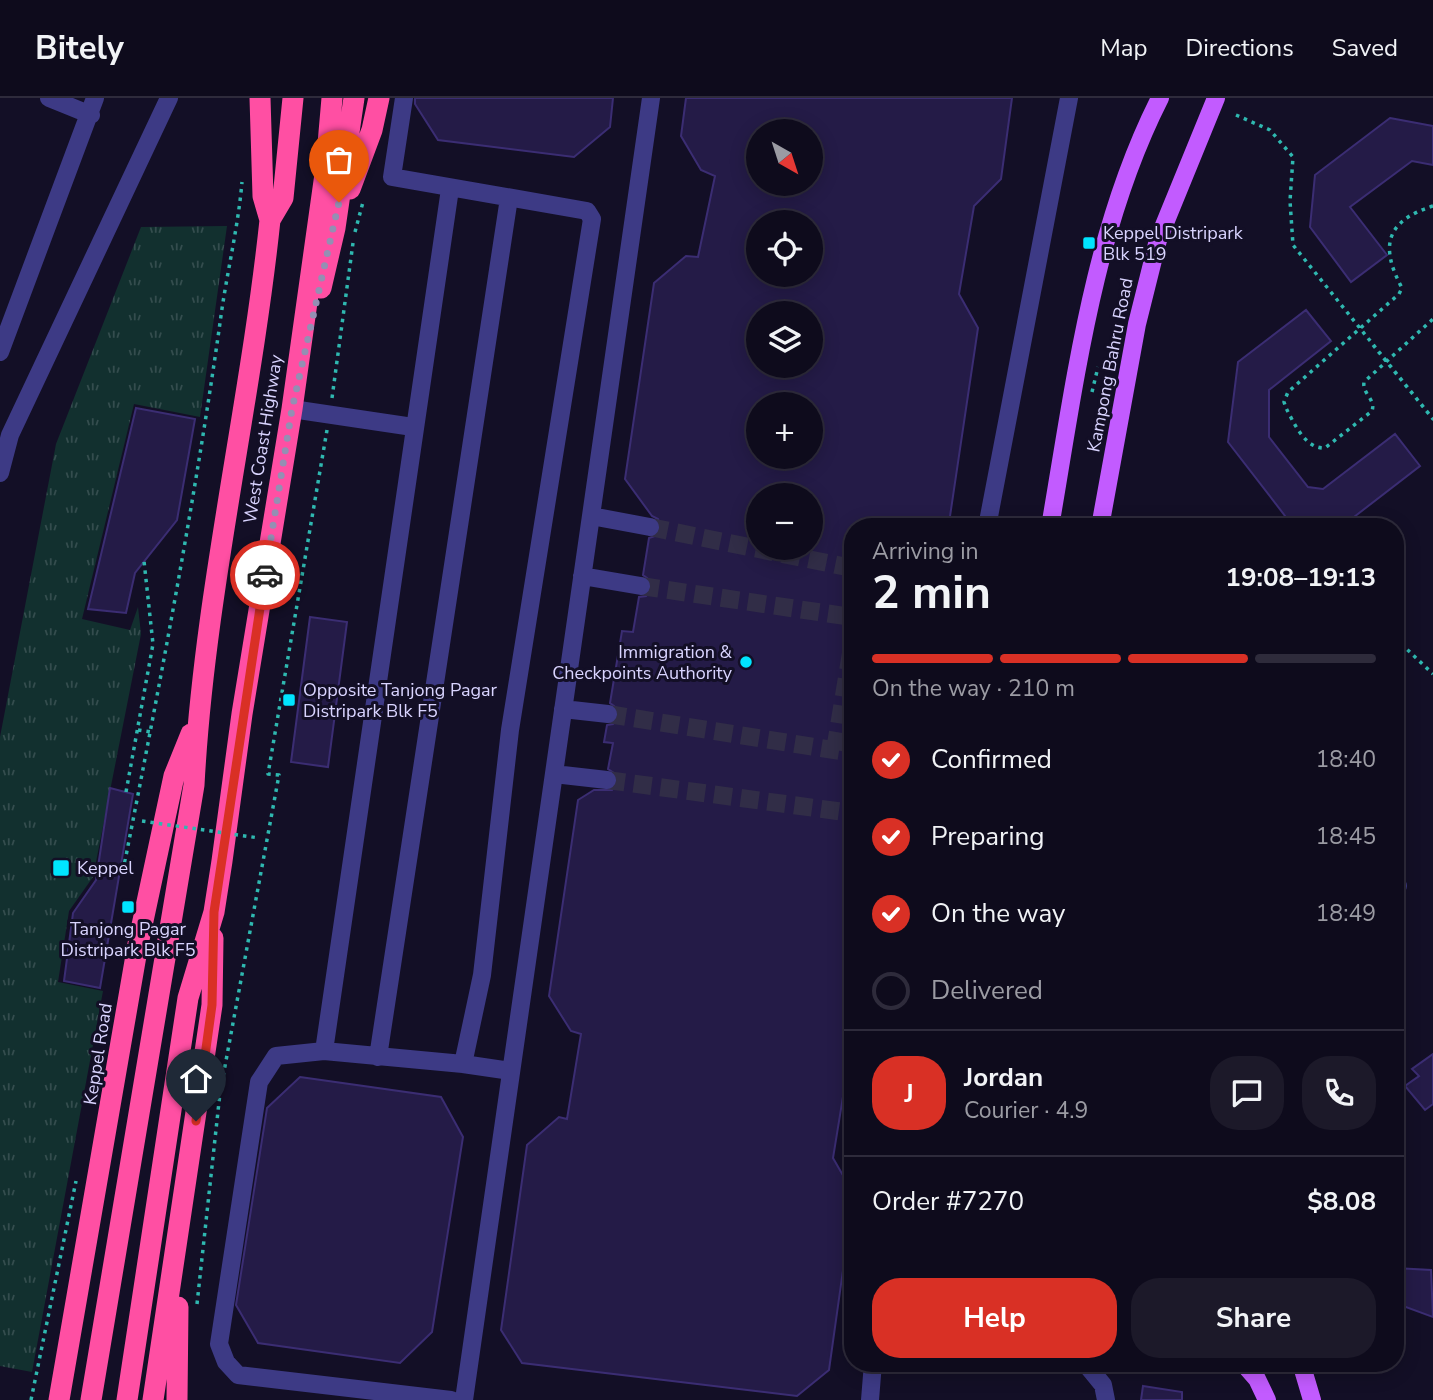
<!DOCTYPE html>
<html lang="en">
<head>
<meta charset="utf-8">
<style>
  :root { --surface:#0e0b1c; --page:#1c1929; --text:#f1f3f6; --muted:#9b9ba3; --line:#2e2b3b; --accent:#d93025 }
  body { margin:0; font-family:"Nunito Sans",sans-serif; background:var(--page); color:var(--text); height:100vh; display:flex; flex-direction:column; font-size:26px; white-space:nowrap }
  * { box-sizing:border-box; margin:0 }
  p { font-size:23px; color:var(--muted) }
  .icon { flex:none; width:38px; height:38px; fill:none; stroke:currentColor; stroke-width:2; stroke-linecap:round; stroke-linejoin:round }
  .map { position:relative; flex:1; overflow:hidden }
  .sheet { position:absolute; left:844px; top:420px; width:560px; height:854px; display:flex; flex-direction:column; background:var(--surface); border-radius:28px; box-shadow:0 4px 18px #0003,0 0 0 2px var(--line) }
  .sheet>* { flex:none }
  .needle { width:46px; rotate:141deg }
  .fabs { position:absolute; left:746px; top:21px; display:grid; gap:14px }
  .fabs a { display:grid; place-items:center; width:77px; height:77px; border-radius:50%; background:var(--surface); box-shadow:0 4px 18px #0003,0 0 0 2px var(--line); font-size:35px }
  .pin { position:absolute; display:grid; place-items:center; width:60px; height:60px; color:#fff; margin:-72px -30px; border-radius:50% 50% 50% 0; rotate:-45deg; box-shadow:0 0 7px #0007 }
  .pin .icon { rotate:45deg }
  .courier { position:absolute; display:grid; place-items:center; width:70px; height:70px; margin:-35px; border:5px solid #d93025; border-radius:50%; background:#fff; color:#222; box-shadow:0 2px 9px #0007 }
  .headline em { font-style:normal; font-weight:700 }
  .headline div { display:flex; flex-direction:column-reverse }
  .headline { display:flex; align-items:center; justify-content:space-between; height:119px; padding:0 28px }
  h1 { font-size:46px; font-weight:700; line-height:52px }
  .bar { display:grid; grid-template-columns:repeat(4,1fr); gap:10px 7px; align-content:center; height:84px; padding:0 28px }
  .bar i { height:9px; border-radius:5px; background:var(--line) }
  .bar .current { background:var(--accent) }
  .bar p { grid-column:span 4 }
  .line { display:flex; align-items:center; gap:18px; padding:0 28px; border-top:2px solid var(--line) }
  .line div { flex:1 }
  .round { display:grid; place-items:center; flex:none; width:74px; height:74px; border-radius:28px; background:var(--page) }
  ol { padding:0 28px; list-style:none }
  li { display:flex; align-items:center; gap:21px; height:77px }
  li p { margin-inline-start:auto }
  li .icon { padding:7px; border-radius:50%; background:var(--accent); color:#fff; stroke-width:4 }
  li:last-child { color:var(--muted) }
  li i { width:38px; height:38px; border:4px solid var(--line); border-radius:50% }
  .primary-button { display:flex; gap:14px; margin-top:auto; padding:14px 28px }
  .primary-button a { flex:1; height:80px; border-radius:28px; background:var(--accent); color:#fff; font-size:28px; font-weight:700; line-height:80px; text-align:center }
  .primary-button a+a { background:var(--page); color:var(--text) }
  header { display:flex; align-items:center; gap:42px; box-sizing:border-box; height:98px; padding:0 35px; background:var(--surface); border-bottom:2px solid var(--line) }
  header strong { font-size:33px }
  nav { display:flex; gap:38px; margin-inline-start:auto; font-size:24px }
  .map>svg:first-child { display:block }
</style>
</head>
<body>
<header>
<strong>Bitely</strong>
<nav><a>Map</a><a>Directions</a><a>Saved</a></nav>
</header>
<div class="map">
<svg width="1433" height="1302" viewBox="0 0 1433 1302">
  <defs>
    <pattern id="grass-tufts" width="24" height="20" patternUnits="userSpaceOnUse" patternTransform="scale(1.75)"><rect width="24" height="20" fill="#12302f"/><path d="M3 7l-1-3M5 7V3M7 7l1-3M15 17l-1-3M17 17v-4M19 17l1-3" fill="none" stroke="#344d4e"/></pattern>
  </defs>
  <rect width="100%" height="100%" fill="#130f26"/>
  <!-- grass -->
  <path fill="url(#grass-tufts)" d="M 227,128 L 200,319 L 134,306 L 82,521 L 130,532 L 138,509 L 141,536 L 93,779 L 69,813 L 58,884 L 103,893 L 32,1274 L 0,1268 L 0,639 L 56,346 L 141,129 Z"/>
  <!-- building -->
  <path fill="#241b47" stroke="#3b2d73" stroke-width="2" fill-rule="evenodd" d="M 415,0 L 613,0 L 610,29 L 574,59 L 438,42 L 415,6 Z
    M 686,0 L 1012,0 L 1001,81 L 974,108 L 959,196 L 978,230 L 949,425 L 945,429 L 852,429 L 852,969 L 847,974 L 833,1060 L 852,1093 L 852,1108 L 829,1272 L 797,1298 L 522,1265 L 501,1232 L 527,1047 L 559,1019 L 567,1021 L 581,936 L 571,933 L 549,898 L 578,702 L 594,692 L 612,692 L 618,684 L 617,677 L 608,671 L 613,645 L 604,644 L 607,627 L 613,626 L 619,618 L 618,611 L 610,605 L 622,533 L 633,534 L 639,499 L 646,498 L 652,491 L 651,483 L 643,477 L 649,440 L 658,437 L 661,430 L 658,421 L 652,418 L 625,381 L 654,185 L 686,158 L 698,159 L 715,78 L 701,72 L 681,38 ZM 758,33 L 810,33 L 810,86 L 758,86 ZM 758,124 L 810,124 L 810,177 L 758,177 ZM 758,215 L 810,215 L 810,268 L 758,268 ZM 758,306 L 810,306 L 810,359 L 758,359 ZM 758,397 L 810,397 L 810,450 L 758,450 Z
    M 1390,20 L 1433,28 L 1433,67 L 1412,63 L 1350,109 L 1387,157 L 1351,184 L 1310,129 L 1315,77 Z
    M 1306,212 L 1331,243 L 1269,292 L 1269,339 L 1308,389 L 1323,391 L 1395,336 L 1420,368 L 1341,429 L 1312,429 L 1289,423 L 1228,344 L 1238,264 Z
    M 136,310 L 195,321 L 177,422 L 135,475 L 126,515 L 88,511 Z
    M 310,519 L 347,524 L 328,669 L 291,664 Z
    M 110,690 L 133,696 L 100,890 L 64,883 L 73,815 L 96,782 Z
    M 1433,956 L 1433,1006 L 1425,1012 L 1405,988 L 1419,978 L 1412,971 Z
    M 300,979 L 441,999 L 463,1039 L 432,1234 L 400,1265 L 258,1245 L 236,1207 L 267,1010 Z
    M 1395,1170 L 1431,1172 L 1433,1219 L 1395,1205 Z
    M 1143,1288 L 1182,1294 L 1182,1302 L 1141,1302 Z"/>
  <g fill="none" stroke-linecap="round" stroke-linejoin="round">
    <!-- minor-tunnel -->
    <path stroke="#312d47" stroke-width="18" stroke-dasharray="18 9" stroke-linecap="butt" d="M 650,429 L 852,470
      M 641,488 L 852,519
      M 608,616 L 852,655
      M 835,652 L 852,549
      M 607,682 L 852,715"/>
    <!-- path -->
    <path stroke="#2fb8b0" stroke-width="3.5" stroke-dasharray="3.5 5" stroke-linecap="butt" d="M 1236,17 L 1270,32 L 1293,59 L 1290,103 L 1293,147 L 1433,321 L 1373,247
      M 1433,108 C 1385,123 1380,149 1402,190 L 1399,196 L 1288,294 L 1284,304 L 1286,310 C 1294,325 1305,351 1325,350 L 1372,313 C 1376,301 1362,296 1364,284 L 1433,221
      M 355,134 L 363,104
      M 1092,294 L 1098,269
      M 332,300 L 353,145
      M 1395,540 L 1433,576
      M 138,632 L 151,634
      M 126,694 L 153,546 L 144,463
      M 131,775 L 123,773 C 159,591 194,408 220,225 C 226,178 238,131 242,84
      M 1395,1112 L 1400,1113
      M 197,1206 L 220,995 L 279,677 L 268,676 L 327,332
      M 31,1302 L 76,1083"/>
    <!-- minor -->
    <path stroke="#3d3a85" stroke-width="18" d="M 49,0 L 91,17
      M 404,0 L 392,79 L 587,113 L 592,121 L 510,632 L 482,877 L 463,966 L 324,953 L 450,91
      M 0,254 L 95,0
      M 292,311 L 413,329
      M 0,375 L 10,337 L 169,0
      M 591,418 L 650,429
      M 987,429 L 1069,0
      M 582,478 L 641,488
      M 563,611 L 608,616
      M 554,676 L 607,682
      M 1395,788 L 1398,788
      M 324,953 L 276,958 L 259,984 L 219,1246 L 226,1264 L 238,1277 L 451,1302
      M 378,959 L 509,100
      M 463,966 L 511,973
      M 1085,1265 L 1103,1287 L 1106,1302
      M 464,1302 L 651,0
      M 870,1302 L 873,1265"/>
    <!-- major -->
    <path stroke="#c25bff" stroke-width="18" d="M 1050,429 C 1075,284 1093,132 1160,0
      M 1100,429 L 1137,226 L 1158,142 L 1216,0
      M 1243,1265 L 1257,1281 L 1267,1302
      M 1301,1265 L 1312,1302"/>
    <!-- highway -->
    <path stroke="#ff4fa3" stroke-width="21" d="M 260,0 L 263,98 L 270,122
      M 350,91 L 372,32 L 379,0
      M 321,190 L 335,130 L 354,0
      M 59,1302 L 138,846 L 174,678 L 191,636
      M 91,1302 L 194,687 C 204,497 250,311 270,122 L 283,100 L 293,0
      M 127,1302 L 188,900 L 214,814 L 222,763 L 242,616 L 292,311 L 326,69 L 332,0
      M 153,1302 L 212,907 L 213,840
      M 177,1302 L 178,1209"/>
    <!-- path-bridge -->
    <path stroke="#2fb8b0" stroke-width="3.5" stroke-dasharray="3.5 5" stroke-linecap="butt" d="M 142,723 L 259,740"/>
  </g>
  <g fill="none" stroke-linecap="round" stroke-linejoin="round">
    <!-- done -->
    <path stroke="#948fb3" stroke-width="7" stroke-dasharray="0 12.6" d="M 265,477 L 292,311 L 339,104"/>
    <!-- route -->
    <path stroke="#d93025" stroke-width="9" d="M 196,1023 L 212,907 L 214,814 L 265,477"/>
  </g>
  <!-- markers -->
  <g fill="#00e5ff" stroke="#130f26" stroke-width="2.5">
    <rect x="1082" y="138" width="14" height="14" rx="3.5"/>
    <circle cx="746" cy="564" r="7"/>
    <rect x="282" y="595" width="14" height="14" rx="3.5"/>
    <rect x="52" y="761" width="18" height="18" rx="3.5"/>
    <rect x="121" y="802" width="14" height="14" rx="3.5"/>
  </g>
  <g text-anchor="middle" stroke-width="6" stroke-linejoin="round" paint-order="stroke">
    <!-- poi labels -->
    <g font-size="18" fill="#d9d4ff" stroke="#130f26" text-anchor="start">
      <text x="1103" y="141">Keppel Distripark<tspan x="1103" dy="21">Blk 519</tspan></text>
      <text x="732" y="560" text-anchor="end">Immigration &amp;<tspan x="732" dy="21">Checkpoints Authority</tspan></text>
      <text x="303" y="598">Opposite Tanjong Pagar<tspan x="303" dy="21">Distripark Blk F5</tspan></text>
      <text x="77" y="776">Keppel</text>
      <text x="128" y="837" text-anchor="middle">Tanjong Pagar<tspan x="128" dy="21">Distripark Blk F5</tspan></text>
    </g>
    <!-- street labels -->
    <g font-size="18" fill="#d9d4ff" stroke="#130f26">
      <text transform="translate(1110 267) rotate(-79)" y="6">Kampong Bahru Road</text>
      <text transform="translate(263 341) rotate(-81)" y="6">West Coast Highway</text>
      <text transform="translate(98 956) rotate(-81)" y="6">Keppel Road</text>
    </g>
  </g>
</svg>
<div class="fabs">
<a><svg class="needle" viewBox="-14 -14 28 28"><path d="M0-13l5 13h-10z" fill="#e53935"/><path d="M0 13l5-13h-10z" fill="#9b9ba3"/></svg></a>
<a><svg class="icon" aria-label="locate" viewBox="0 0 24 24"><circle cx="12" cy="12" r="6"/><path d="M12 2v4M12 18v4M2 12h4M18 12h4"/></svg></a>
<a><svg class="icon" aria-label="layers" viewBox="0 0 24 24"><path d="M12 4l9 5-9 5-9-5zM3 14l9 5 9-5"/></svg></a>
<a>+</a>
<a>−</a>
</div>
<div class="pin" style="left:339px;top:104px;background:#ea580c"><svg class="icon" aria-label="bag" viewBox="0 0 24 24"><path d="M5 8h14l-1 12H6zM9 8a3 3 0 0 1 6 0"/></svg></div>
<div class="pin" style="left:196px;top:1023px;background:#1f2937"><svg class="icon" aria-label="home" viewBox="0 0 24 24"><path d="M3 11l9-7 9 7M6 9v11h12V9"/></svg></div>
<div class="courier" style="left:265px;top:477px"><svg class="icon" aria-label="car" viewBox="0 0 24 24"><path d="M5 17H2v-5l4-1 3-4h7l3 4 3 1v5h-3M9 17h6M6 11h13"/><circle cx="7" cy="17" r="2"/><circle cx="17" cy="17" r="2"/></svg></div>
<section class="sheet">
<div class="headline"><div><h1>2 min</h1><p>Arriving in</p></div><em>19:08–19:13</em></div>
<div class="bar"><i class="current"></i><i class="current"></i><i class="current"></i><i></i><p>On the way · 210 m</p></div>
<ol>
<li><svg class="icon" aria-label="check" viewBox="0 0 24 24"><path d="M5 12l5 5 9-10"/></svg>Confirmed<p>18:40</p></li>
<li><svg class="icon" aria-label="check" viewBox="0 0 24 24"><path d="M5 12l5 5 9-10"/></svg>Preparing<p>18:45</p></li>
<li><svg class="icon" aria-label="check" viewBox="0 0 24 24"><path d="M5 12l5 5 9-10"/></svg>On the way<p>18:49</p></li>
<li><i></i>Delivered</li>
</ol>
<div class="line" style="height:126px"><b class="round" style="background:var(--accent);color:#fff">J</b><div><b>Jordan</b><p>Courier · 4.9</p></div><a class="round"><svg class="icon" aria-label="chat" viewBox="0 0 24 24"><path d="M4 5h16v11H9l-5 4z"/></svg></a><a class="round"><svg class="icon" aria-label="phone" viewBox="0 0 24 24"><path d="M5 4h4l2 5-3 2q2 4 5 5l2-3 5 2v4C11 20 4 13 5 4z"/></svg></a></div>
<div class="line" style="height:91px"><div>Order #7270</div><b>$8.08</b></div>
<div class="primary-button"><a>Help</a><a>Share</a></div>
</section>
</div>
</body>
</html>
